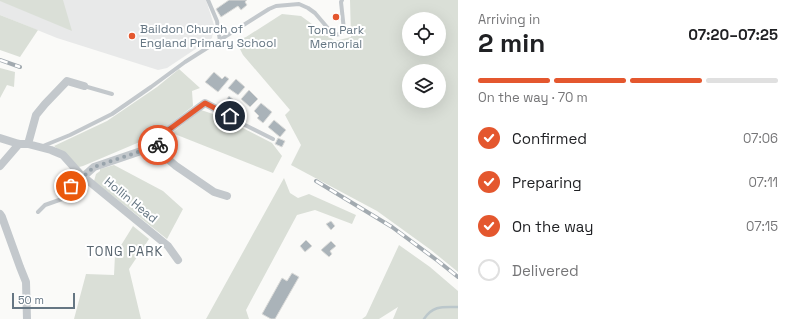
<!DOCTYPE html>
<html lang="en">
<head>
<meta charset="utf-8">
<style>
  :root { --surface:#fff; --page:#f6f6f6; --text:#202124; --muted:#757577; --line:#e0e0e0; --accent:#e4572e }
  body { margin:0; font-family:"Space Grotesk",sans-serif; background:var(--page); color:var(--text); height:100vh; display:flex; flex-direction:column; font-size:15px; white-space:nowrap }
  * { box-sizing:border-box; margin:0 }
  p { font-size:13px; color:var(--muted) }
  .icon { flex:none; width:22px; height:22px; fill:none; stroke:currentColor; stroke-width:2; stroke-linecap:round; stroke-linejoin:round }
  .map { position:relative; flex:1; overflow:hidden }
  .panel { display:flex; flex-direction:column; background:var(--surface); width:340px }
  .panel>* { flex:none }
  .tools { position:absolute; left:402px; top:12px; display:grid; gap:8px }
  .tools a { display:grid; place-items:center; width:44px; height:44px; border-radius:50%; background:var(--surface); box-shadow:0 4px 16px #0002; font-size:20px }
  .scale { position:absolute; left:12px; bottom:10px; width:63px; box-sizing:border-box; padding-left:4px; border:2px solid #657683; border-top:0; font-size:11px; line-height:14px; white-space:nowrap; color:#657683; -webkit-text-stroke:3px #fff; paint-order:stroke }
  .pin { position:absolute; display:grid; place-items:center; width:34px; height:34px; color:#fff; margin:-17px; border:2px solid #fff; border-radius:50%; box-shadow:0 1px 4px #0007 }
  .courier { position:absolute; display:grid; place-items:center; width:40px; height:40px; margin:-20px; border:3px solid #e4572e; border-radius:50%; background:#fff; color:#222; box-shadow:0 1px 5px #0007 }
  .head em { font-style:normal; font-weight:800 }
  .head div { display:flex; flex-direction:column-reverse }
  .head { display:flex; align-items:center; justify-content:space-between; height:68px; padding:0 20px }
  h1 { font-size:26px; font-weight:800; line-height:30px }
  .bar { display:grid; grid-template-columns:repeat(4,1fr); gap:6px 4px; align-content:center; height:48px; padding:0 20px }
  .bar i { height:5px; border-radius:3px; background:var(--line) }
  .bar .on { background:var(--accent) }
  .bar p { grid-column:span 4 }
  ol { padding:0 20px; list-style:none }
  li { display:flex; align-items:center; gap:12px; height:44px }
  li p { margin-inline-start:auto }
  li .icon { padding:4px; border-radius:50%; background:var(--accent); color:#fff; stroke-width:4 }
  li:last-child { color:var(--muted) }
  li i { width:22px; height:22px; border:2px solid var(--line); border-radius:50% }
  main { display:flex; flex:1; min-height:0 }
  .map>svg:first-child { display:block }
</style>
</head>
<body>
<main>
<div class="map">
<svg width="458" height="319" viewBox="0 0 458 319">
  <rect width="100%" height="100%" fill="#fafaf8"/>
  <!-- built -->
  <path fill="#e8e9e9" d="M 0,0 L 206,0 L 214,25 L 212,38 L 167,68 L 158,70 L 57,38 L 0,15 Z"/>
  <!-- green -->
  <path fill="#dadfd7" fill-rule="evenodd" d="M 0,0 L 63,0 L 72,31 L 0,1 Z
    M 350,0 L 458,0 L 458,272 L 431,250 L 377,211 L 291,165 L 301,145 L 285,115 L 290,110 L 243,55 L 236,41 L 246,37 L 282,14 L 301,16 L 335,41 L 351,37 ZM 409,19 L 439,19 L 439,49 L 409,49 ZM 409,71 L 439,71 L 439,101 L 409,101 Z
    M 0,15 L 38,30 L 20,57 L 0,50 Z
    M 0,68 L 15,72 L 14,87 L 7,85 L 0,98 Z
    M 179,69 L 200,88 L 192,91 L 193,106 L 165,128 L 156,140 L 152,143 L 142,141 L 83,166 L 79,167 L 54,146 L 107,121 L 157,87 Z
    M 201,110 L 219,116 L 272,143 L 282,156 L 273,173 L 172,133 Z
    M 114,165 L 163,191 L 183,209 L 167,239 L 94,181 L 96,174 L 100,171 L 100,169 Z
    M 284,178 L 290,193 L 298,198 L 309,194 L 356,215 L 352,224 L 315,210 L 297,215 L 246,310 L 249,319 L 206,319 Z
    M 133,226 L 149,239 L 129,269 L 141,319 L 74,319 L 86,274 L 114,275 L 115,255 Z
    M 399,245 L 430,267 L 458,291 L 458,319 L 393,319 L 398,307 L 379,319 L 362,319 L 366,316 Z"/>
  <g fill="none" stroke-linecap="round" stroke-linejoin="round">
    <!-- stream -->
    <path stroke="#bbc7cb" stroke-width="2.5" d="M 424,319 C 433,305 443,307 458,307"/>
  </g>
  <!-- building -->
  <path fill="#aab3b9" stroke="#dcdcda" d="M 229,0 L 247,0 L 245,2 L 247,5 L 241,10 L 238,6 L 221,17 L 216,9 Z
    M 214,72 L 222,79 L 225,76 L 229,79 L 218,92 L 205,82 Z
    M 236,79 L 245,87 L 238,95 L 228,88 Z
    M 249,90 L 258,99 L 250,107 L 241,99 Z
    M 229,96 L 242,107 L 238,113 L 224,103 Z
    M 261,103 L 272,112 L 263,123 L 257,118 L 259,116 L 254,111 Z
    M 274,120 L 286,130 L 280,137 L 268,127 Z
    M 278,138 L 285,141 L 282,147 L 275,144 Z
    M 331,221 L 335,226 L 331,230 L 326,224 Z
    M 306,240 L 312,246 L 305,252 L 300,246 Z
    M 331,241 L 336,246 L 330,251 L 332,254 L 329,257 L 321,250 Z
    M 292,273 L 299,277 L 275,319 L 271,319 L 262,314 L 282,278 L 287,281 Z"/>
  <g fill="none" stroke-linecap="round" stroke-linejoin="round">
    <!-- lane -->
    <path stroke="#c3c8cc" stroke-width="4" d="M 208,0 L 217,21 L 220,41
      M 84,86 L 112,94
      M 230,116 L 245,125 L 273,139
      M 43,146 L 70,135 L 112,114 L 151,87 L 185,62 L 269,9 L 276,6 L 299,4 L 308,8 L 315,13 L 332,33 L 334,35 L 340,34 L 344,30 L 341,2 L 342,0
      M 38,212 L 45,205 L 62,199 L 80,174"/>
    <!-- street -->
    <path stroke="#c3c8cc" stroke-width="8" d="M 0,138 L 19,144 L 28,144 L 51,150 L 63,155 L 80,174 L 168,246 L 178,260
      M 28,144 L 36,115 L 45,104 L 67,81 L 84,86
      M 155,152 L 158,143 L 167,131 L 205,103 L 230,116
      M 0,166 L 19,144
      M 84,176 L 94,167 L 141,151 L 152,150 L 163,155 L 176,166 L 214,192 L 227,196
      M 0,214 L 2,217 L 20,267 L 26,282 L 27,319"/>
    <!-- rail casing -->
    <g stroke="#a2aab0" stroke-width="4">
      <path id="rail" d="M 0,60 L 20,67
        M 316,181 L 392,227 L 438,261 L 458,277"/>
    </g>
    <!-- rail -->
    <use href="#rail" stroke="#fff" stroke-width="2.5" stroke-dasharray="8" stroke-linecap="butt"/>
  </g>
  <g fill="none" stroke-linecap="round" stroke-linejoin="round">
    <!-- done -->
    <path stroke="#99a4ac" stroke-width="4" stroke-dasharray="0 7.2" d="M 71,186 L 80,174 L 84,176 L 94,167 L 141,151 L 152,150 L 155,152 L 158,145"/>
    <!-- route -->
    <path stroke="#e4572e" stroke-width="5" d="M 158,145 L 167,131 L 205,103 L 230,116"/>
  </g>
  <!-- markers -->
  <g fill="#e4572e" stroke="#fff" stroke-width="1.5">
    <circle cx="336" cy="17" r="4"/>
    <circle cx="132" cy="36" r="4"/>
  </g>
  <g text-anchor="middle" stroke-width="4" stroke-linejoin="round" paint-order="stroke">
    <!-- poi labels -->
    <g font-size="12" fill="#657683" stroke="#fff" text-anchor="start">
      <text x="140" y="33">Baildon Church of<tspan x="140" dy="14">England Primary School</tspan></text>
      <text x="336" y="34" text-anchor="middle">Tong Park<tspan x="336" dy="14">Memorial</tspan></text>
    </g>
    <!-- street labels -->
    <g font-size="12" fill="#657683" stroke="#fff">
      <text transform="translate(131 200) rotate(39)" y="4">Hollin Head</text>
    </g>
    <!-- neighbourhood labels -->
    <g font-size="13" letter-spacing="1" fill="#57646e" stroke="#fff">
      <text x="125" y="256">TONG PARK</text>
    </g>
  </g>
</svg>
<div class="tools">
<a><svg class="icon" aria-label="locate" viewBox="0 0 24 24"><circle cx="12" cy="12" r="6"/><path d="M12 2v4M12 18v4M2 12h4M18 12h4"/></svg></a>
<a><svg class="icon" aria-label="layers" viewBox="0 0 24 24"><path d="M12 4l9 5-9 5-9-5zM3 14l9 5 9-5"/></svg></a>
</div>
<div class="scale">50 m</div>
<div class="pin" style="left:71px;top:186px;background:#ea580c"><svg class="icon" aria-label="bag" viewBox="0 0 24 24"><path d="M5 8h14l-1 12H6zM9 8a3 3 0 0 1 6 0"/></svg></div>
<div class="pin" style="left:230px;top:116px;background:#1f2937"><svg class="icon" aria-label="home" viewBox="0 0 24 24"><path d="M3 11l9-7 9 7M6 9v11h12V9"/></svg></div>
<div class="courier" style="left:158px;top:145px"><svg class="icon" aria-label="bike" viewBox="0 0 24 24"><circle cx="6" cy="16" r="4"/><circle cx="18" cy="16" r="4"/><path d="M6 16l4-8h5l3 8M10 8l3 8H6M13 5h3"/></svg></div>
</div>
<section class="panel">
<div class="head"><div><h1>2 min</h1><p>Arriving in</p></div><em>07:20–07:25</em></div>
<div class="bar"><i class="on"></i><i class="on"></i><i class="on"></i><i></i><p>On the way · 70 m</p></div>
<ol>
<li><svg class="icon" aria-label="check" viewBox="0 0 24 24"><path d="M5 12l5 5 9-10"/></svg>Confirmed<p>07:06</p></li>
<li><svg class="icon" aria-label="check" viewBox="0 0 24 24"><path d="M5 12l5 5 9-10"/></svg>Preparing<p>07:11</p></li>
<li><svg class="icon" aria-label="check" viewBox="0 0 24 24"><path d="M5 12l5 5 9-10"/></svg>On the way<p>07:15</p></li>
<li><i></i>Delivered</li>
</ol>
</section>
</main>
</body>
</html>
